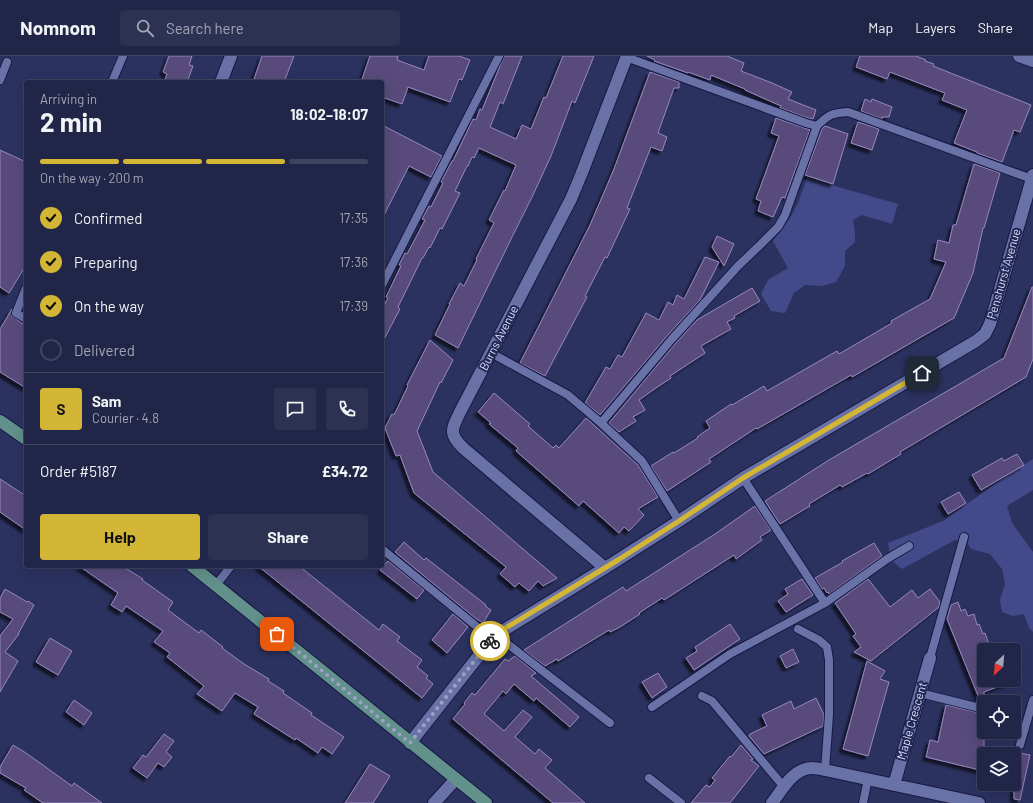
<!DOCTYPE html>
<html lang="en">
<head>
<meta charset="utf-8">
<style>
  :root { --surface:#212648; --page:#2d3252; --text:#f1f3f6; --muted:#a2a5b4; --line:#3e4360; --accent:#d3b635 }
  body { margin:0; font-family:Barlow,sans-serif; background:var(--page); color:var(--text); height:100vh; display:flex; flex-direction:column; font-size:15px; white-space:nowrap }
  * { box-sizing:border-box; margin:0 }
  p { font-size:13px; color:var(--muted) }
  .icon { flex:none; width:22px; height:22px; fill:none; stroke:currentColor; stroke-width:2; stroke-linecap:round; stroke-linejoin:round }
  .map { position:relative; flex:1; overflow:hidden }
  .panel { position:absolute; left:24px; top:24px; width:360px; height:488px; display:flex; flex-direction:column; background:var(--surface); border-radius:4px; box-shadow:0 4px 16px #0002,0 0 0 1px var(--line) }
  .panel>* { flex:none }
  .needle { width:26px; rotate:206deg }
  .fabs { position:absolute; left:977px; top:587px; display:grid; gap:8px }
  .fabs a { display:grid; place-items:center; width:44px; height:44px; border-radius:4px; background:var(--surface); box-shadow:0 4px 16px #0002,0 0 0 1px var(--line); font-size:20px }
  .pin { position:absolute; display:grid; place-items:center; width:34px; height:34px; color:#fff; margin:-17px; border-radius:8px; box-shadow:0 2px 6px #0006 }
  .courier { position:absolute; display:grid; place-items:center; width:40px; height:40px; margin:-20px; border:3px solid #d3b635; border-radius:50%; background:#fff; color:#222; box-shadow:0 1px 5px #0007 }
  .head em { font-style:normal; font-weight:700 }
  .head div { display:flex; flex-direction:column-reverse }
  .head { display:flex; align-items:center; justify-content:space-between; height:68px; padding:0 16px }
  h1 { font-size:26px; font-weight:700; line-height:30px }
  .bar { display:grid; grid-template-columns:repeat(4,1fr); gap:6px 4px; align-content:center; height:48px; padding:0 16px }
  .bar i { height:5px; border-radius:3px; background:var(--line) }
  .bar .on { background:var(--accent) }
  .bar p { grid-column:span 4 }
  .line { display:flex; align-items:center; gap:10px; padding:0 16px; border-top:1px solid var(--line) }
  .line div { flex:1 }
  .round { display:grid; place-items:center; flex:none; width:42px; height:42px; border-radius:4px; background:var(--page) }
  ol { padding:0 16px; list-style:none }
  li { display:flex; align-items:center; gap:12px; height:44px }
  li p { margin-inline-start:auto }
  li .icon { padding:4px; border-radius:50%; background:var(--accent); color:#111; stroke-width:4 }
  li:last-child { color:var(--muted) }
  li i { width:22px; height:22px; border:2px solid var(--line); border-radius:50% }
  .action { display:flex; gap:8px; margin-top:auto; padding:8px 16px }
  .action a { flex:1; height:46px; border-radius:4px; background:var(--accent); color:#111; font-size:16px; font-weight:700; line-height:46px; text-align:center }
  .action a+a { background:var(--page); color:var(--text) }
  header { display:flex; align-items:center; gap:24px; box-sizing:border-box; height:56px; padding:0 20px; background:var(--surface); border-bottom:1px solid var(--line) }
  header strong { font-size:19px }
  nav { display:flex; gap:22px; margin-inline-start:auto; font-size:14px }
  .search { width:280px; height:36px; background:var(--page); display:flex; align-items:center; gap:10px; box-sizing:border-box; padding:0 14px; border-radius:4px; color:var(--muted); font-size:15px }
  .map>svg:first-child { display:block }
</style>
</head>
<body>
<header>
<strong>Nomnom</strong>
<div class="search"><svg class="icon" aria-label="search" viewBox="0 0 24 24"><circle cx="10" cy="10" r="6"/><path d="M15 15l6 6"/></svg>Search here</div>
<nav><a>Map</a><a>Layers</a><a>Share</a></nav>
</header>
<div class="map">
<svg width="1033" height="747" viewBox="0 0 1033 747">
  <defs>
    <filter id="shadow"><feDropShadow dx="-3.5" dy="3.5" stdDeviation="1" flood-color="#0009"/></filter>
  </defs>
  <rect width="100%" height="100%" fill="#2c3260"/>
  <!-- green -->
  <path fill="#424a8a" d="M 807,122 L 898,148 L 892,168 L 862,159 L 853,164 L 855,176 L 855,186 L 845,195 L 845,210 L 836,226 L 822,230 L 805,229 L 794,237 L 785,257 L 771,255 L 761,238 L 768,224 L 788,212 L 773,185 L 790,162 L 798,147 Z
    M 1033,403 L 1033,434 L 1007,450 L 1012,467 L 1033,496 L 1033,576 L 1029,572 L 1024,558 L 1013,560 L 1002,556 L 1000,544 L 1005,528 L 1002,513 L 990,498 L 971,493 L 967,486 L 955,484 L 902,513 L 891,504 L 888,487 L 943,465 L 1005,421 Z"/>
  <!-- building -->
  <path fill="#584b7c" stroke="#9588be" filter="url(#shadow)" d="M 169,0 L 192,0 L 189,9 L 193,10 L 187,26 L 164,26 L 167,18 L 163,16 Z
    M 262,0 L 294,0 L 284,26 L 253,26 Z
    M 370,0 L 398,0 L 397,4 L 424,14 L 429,0 L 459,0 L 470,4 L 462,24 L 459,23 L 450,46 L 408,31 L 402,48 L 382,41 L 382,26 L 361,26 Z
    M 504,0 L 522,0 L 503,48 L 500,46 L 490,71 L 516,83 L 522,69 L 531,73 L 544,41 L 546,42 L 563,0 L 594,0 L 575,47 L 572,45 L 551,100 L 532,141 L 514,177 L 458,292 L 435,279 L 450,248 L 449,248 L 460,227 L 464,230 L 477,204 L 476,203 L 494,167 L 489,164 L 504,134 L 505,135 L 516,109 L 479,92 L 474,102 L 472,101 L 468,110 L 467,110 L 455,135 L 460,137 L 442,173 L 440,172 L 430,192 L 429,191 L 423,202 L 422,202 L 398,251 L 400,253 L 382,287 L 382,253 L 388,242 L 386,241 L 401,210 L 399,209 L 405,197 L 407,198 L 413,187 L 425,164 L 422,163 L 429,150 L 431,151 L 443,127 L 441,126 L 452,105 L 453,105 L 473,63 L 476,64 L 480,53 L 482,54 Z
    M 647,0 L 727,0 L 744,7 L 741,15 L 772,27 L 792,36 L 788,43 L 816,54 L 813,63 L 808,62 L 780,52 L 781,50 L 745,34 L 745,33 L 711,19 L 710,24 L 688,16 L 688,17 L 654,5 L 655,4 Z
    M 860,0 L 916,0 L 926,4 L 925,5 L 934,8 L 933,10 L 1031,49 L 1020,76 L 1014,74 L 1002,106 L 977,97 L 977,96 L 954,87 L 967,54 L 942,44 L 945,37 L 890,16 L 887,23 L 856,11 Z
    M 650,16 L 679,26 L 679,32 L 674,32 L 658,77 L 667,81 L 662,95 L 651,91 L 627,152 L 630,153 L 614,187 L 607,202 L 605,201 L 585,240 L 587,241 L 545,320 L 520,307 L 590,169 L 614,113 Z
    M 865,43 L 871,46 L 872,43 L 892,51 L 889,61 L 882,61 L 882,63 L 861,55 Z
    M 776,62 L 810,74 L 785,142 L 782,141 L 773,161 L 758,155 L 761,145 L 756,143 L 779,80 L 771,77 Z
    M 858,66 L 879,73 L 872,94 L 851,87 Z
    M 382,69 L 442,100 L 431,121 L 409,110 L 382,163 Z
    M 825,70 L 848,78 L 833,128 L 805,119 L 822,73 Z
    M 0,94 L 26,106 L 26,209 L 9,237 L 0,231 Z
    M 974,108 L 1000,117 L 984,172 L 983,172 L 973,217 L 954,262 L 852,321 L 851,319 L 757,373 L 756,372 L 709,403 L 711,406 L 667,435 L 651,410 L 673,396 L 674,397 L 698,382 L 697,381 L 710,372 L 706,365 L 731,348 L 732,349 L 764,330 L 767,335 L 837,295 L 839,298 L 892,267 L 891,265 L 930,243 L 946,206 L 934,203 L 938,184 L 949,187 L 953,169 L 956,169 Z
    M 717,180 L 734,188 L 724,210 L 712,191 Z
    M 705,201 L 719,206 L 700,244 L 667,280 L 600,359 L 585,347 L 606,311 L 610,313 L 618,299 L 622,301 L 646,257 L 659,264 L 668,246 L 673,249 L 677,239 L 684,243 Z
    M 1032,231 L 1033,231 L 1033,303 L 1026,321 L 900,396 L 901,398 L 868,418 L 867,417 L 842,431 L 840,429 L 809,448 L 810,450 L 780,468 L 765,445 L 829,404 L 1004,302 Z
    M 752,232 L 760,245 L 734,260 L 735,262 L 727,266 L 731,273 L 701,290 L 705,297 L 670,320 L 671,322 L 656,332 L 639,344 L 645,354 L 633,361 L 636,365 L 619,376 L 609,367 L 675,288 L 697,264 Z
    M 12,253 L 11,257 L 12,260 L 23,268 L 26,268 L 26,332 L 0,316 L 0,273 Z
    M 430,284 L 453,304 L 441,327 L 440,326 L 417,375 L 433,416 L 557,522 L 543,530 L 538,525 L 529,535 L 519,527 L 515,531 L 500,518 L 506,511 L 414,437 L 400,399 L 396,400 L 385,372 L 392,358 L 394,359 L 408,330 L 407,329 Z
    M 494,337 L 530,368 L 528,370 L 553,392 L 556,389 L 559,392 L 586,362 L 638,409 L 658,441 L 638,453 L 644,459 L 629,475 L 624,471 L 619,477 L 583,445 L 579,450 L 516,395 L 518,392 L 489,368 L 491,367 L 478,356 Z
    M 1017,398 L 1024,409 L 981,434 L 972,419 L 1002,402 L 1004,405 Z
    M 0,423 L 26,440 L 26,474 L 0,456 Z
    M 959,436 L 966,447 L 948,458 L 941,446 Z
    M 755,450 L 771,474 L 760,481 L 762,484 L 736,503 L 734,499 L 664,544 L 662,542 L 639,557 L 640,558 L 620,571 L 610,576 L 609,574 L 558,605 L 557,603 L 545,610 L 524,594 L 623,531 L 626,535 L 715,478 Z
    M 404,486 L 424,504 L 426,502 L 486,549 L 485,550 L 491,554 L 483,567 L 475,562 L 395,496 Z
    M 874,487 L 882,500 L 829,538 L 828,536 L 827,537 L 824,532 L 822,533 L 815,522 L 843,506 L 842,505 Z
    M 388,505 L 424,534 L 417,543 L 380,514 Z
    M 79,510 L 122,510 L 143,523 L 142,524 L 173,546 L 168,554 L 199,577 L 201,574 L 223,591 L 222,592 L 244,608 L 269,623 L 268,625 L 284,635 L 283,637 L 312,657 L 311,659 L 344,681 L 332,698 L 322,691 L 318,697 L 296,682 L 295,684 L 254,658 L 258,651 L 235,637 L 222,655 L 197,638 L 204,630 L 167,601 L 170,597 L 154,586 L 163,575 L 126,550 L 122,556 L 111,549 L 118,537 Z
    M 258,510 L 299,510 L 379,574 L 383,568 L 400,581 L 397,585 L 422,604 L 417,611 L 428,620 L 426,622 L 433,628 L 422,642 Z
    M 802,523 L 813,539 L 786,556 L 778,545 L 788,538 L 785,533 Z
    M 868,523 L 890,551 L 912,534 L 918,542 L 930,533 L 940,546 L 939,551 L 871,605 L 854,596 L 861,591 L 853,580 L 856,578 L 835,547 Z
    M 5,533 L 27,546 L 28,545 L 34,549 L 18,578 L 19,578 L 5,596 L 18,605 L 0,636 L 0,580 L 13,563 L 0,556 L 0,542 Z
    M 958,546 L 961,555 L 965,553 L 968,560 L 974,558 L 977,569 L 979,568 L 983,578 L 985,577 L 991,594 L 984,594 L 984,624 L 1013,624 L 1013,625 L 984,636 L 984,647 L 981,647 L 947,563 L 951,549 Z
    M 453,558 L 468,571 L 447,597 L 432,584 Z
    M 730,568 L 740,583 L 694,614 L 686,602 L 697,595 L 695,591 Z
    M 50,582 L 72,595 L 58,619 L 36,606 Z
    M 793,593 L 799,606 L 786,612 L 780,600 Z
    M 515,600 L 536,617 L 531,620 L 579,661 L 570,671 L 536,642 L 534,645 L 514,628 L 506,638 L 503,635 L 484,658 L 504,675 L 523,654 L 532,661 L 515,681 L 535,698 L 539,693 L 552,704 L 545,712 L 585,747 L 553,747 L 453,663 L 465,648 L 464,647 L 472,637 L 475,639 L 505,603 L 508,605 Z
    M 867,605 L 885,615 L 880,623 L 889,626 L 868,700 L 843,693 Z
    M 658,617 L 667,631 L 652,642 L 642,626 Z
    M 816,642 L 824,659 L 823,670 L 764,698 L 749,680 L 750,678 L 767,670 L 762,659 L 791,645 L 794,653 Z
    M 74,644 L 92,657 L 84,669 L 66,656 Z
    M 946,649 L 984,658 L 984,715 L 926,701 L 930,684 L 938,686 Z
    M 164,678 L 174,685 L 166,696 L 172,701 L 164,711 L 158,707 L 147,722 L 133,712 L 143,699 L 146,701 Z
    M 13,689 L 26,697 L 72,730 L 74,727 L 102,747 L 43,747 L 24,734 L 26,732 L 0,717 L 0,711 Z
    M 741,689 L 753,703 L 751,704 L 759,710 L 730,747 L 691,747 L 706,729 L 710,731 L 715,724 L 712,722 L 730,700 L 731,701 Z
    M 1014,696 L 1030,699 L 1020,744 L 1014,743 Z
    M 370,708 L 390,720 L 373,747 L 345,747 Z"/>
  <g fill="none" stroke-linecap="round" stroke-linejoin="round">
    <!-- lane casing -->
    <g stroke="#161844" stroke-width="10">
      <path id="lane" d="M 0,24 L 7,6
        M 112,26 L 123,0
        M 817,70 C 829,58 833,57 848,56 L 1032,123
        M 382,229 L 499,0
        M 26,232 L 16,257 L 26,263
        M 491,297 L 568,339 L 601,367 L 642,405 L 679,465
        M 601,367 L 671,284 L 738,210 L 759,190 L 778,171 L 785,159 L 817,70 L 806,67 L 626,1
        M 743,422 L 825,547
        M 382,493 L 492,583
        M 216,529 L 231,510
        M 798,573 L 819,584 L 827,591 L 829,604 L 829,659 L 825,714
        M 496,579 L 610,667
        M 930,602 L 964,481
        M 920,637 L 984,653
        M 702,640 L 712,645 L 784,731
        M 652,651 L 730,598 L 825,547 L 849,530 L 887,503 L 909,490
        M 1020,689 L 1033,644
        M 649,722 L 681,747
        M 863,747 L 868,723"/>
    </g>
    <!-- street casing -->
    <g stroke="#161844" stroke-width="14">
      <path id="street" d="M 1019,0 L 1033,5
        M 221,26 L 231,0
        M 605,512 L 463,392 C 448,377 452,373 460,356 L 571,143 L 581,119 L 627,0
        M 410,687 L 492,583 L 499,577 L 605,512 L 679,465 L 743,422 L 976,285 L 985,278 L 990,268 L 1033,119
        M 894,729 L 930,602
        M 434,747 L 456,723
        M 772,747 C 782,734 793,712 812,712 C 816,712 821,713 825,714 L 979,747"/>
    </g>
    <!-- primary casing -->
    <g stroke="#161844" stroke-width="14">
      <path id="primary" d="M 0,365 L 26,383
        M 192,510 L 486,747"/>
    </g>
    <!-- lane -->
    <use href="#lane" stroke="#6972a6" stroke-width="8"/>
    <!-- street -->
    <use href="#street" stroke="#6972a6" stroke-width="12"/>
    <!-- primary -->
    <use href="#primary" stroke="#61918a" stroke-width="12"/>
  </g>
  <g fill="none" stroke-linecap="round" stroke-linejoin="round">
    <!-- done -->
    <path stroke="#9ca2c5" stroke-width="4" stroke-dasharray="0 7.2" d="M 277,578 L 410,687 L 490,585"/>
    <!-- route -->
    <path stroke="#d3b635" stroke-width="5" d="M 490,585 L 499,576 L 618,504 L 679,465 L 743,422 L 922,317"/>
  </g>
  <g text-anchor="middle" stroke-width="4" stroke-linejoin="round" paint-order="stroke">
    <!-- street labels -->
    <g font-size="12" fill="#d8dffc" stroke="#232855">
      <text transform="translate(1004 218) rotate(-74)" y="4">Penshurst Avenue</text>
      <text transform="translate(499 282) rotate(-63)" y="4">Burns Avenue</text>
      <text transform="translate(912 665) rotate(-74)" y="4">Maple Crescent</text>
    </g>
  </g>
</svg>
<div class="fabs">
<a><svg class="needle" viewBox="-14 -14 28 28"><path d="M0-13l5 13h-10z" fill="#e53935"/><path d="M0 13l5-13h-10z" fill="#a2a5b4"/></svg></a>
<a><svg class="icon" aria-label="locate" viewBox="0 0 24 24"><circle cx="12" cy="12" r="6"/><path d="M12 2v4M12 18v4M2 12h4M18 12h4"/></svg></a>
<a><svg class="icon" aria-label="layers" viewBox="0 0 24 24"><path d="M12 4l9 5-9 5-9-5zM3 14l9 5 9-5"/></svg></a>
</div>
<div class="pin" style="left:277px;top:578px;background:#ea580c"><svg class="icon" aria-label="bag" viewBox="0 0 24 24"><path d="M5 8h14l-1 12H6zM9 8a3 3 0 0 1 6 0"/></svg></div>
<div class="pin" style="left:922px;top:317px;background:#1f2937"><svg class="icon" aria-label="home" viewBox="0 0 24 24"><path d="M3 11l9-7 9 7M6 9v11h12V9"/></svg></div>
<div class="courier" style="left:490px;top:585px"><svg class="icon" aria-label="bike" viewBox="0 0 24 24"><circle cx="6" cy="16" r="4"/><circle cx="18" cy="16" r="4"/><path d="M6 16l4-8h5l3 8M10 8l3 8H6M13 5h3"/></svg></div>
<section class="panel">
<div class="head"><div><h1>2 min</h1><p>Arriving in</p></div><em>18:02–18:07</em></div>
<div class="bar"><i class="on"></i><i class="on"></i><i class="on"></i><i></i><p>On the way · 200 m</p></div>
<ol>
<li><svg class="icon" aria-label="check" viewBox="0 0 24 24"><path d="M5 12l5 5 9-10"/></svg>Confirmed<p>17:35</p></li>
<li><svg class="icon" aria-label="check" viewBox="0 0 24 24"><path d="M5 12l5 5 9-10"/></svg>Preparing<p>17:36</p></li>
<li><svg class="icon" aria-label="check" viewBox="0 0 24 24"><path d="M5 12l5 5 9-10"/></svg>On the way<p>17:39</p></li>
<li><i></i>Delivered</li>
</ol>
<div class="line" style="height:72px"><b class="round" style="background:var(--accent);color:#111">S</b><div><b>Sam</b><p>Courier · 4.8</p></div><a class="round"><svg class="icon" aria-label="chat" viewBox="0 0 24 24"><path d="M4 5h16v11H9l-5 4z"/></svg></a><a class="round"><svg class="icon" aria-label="phone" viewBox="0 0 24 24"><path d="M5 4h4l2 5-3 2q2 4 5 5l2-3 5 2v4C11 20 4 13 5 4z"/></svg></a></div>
<div class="line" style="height:52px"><div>Order #5187</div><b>£34.72</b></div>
<div class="action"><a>Help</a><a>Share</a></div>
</section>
</div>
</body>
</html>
